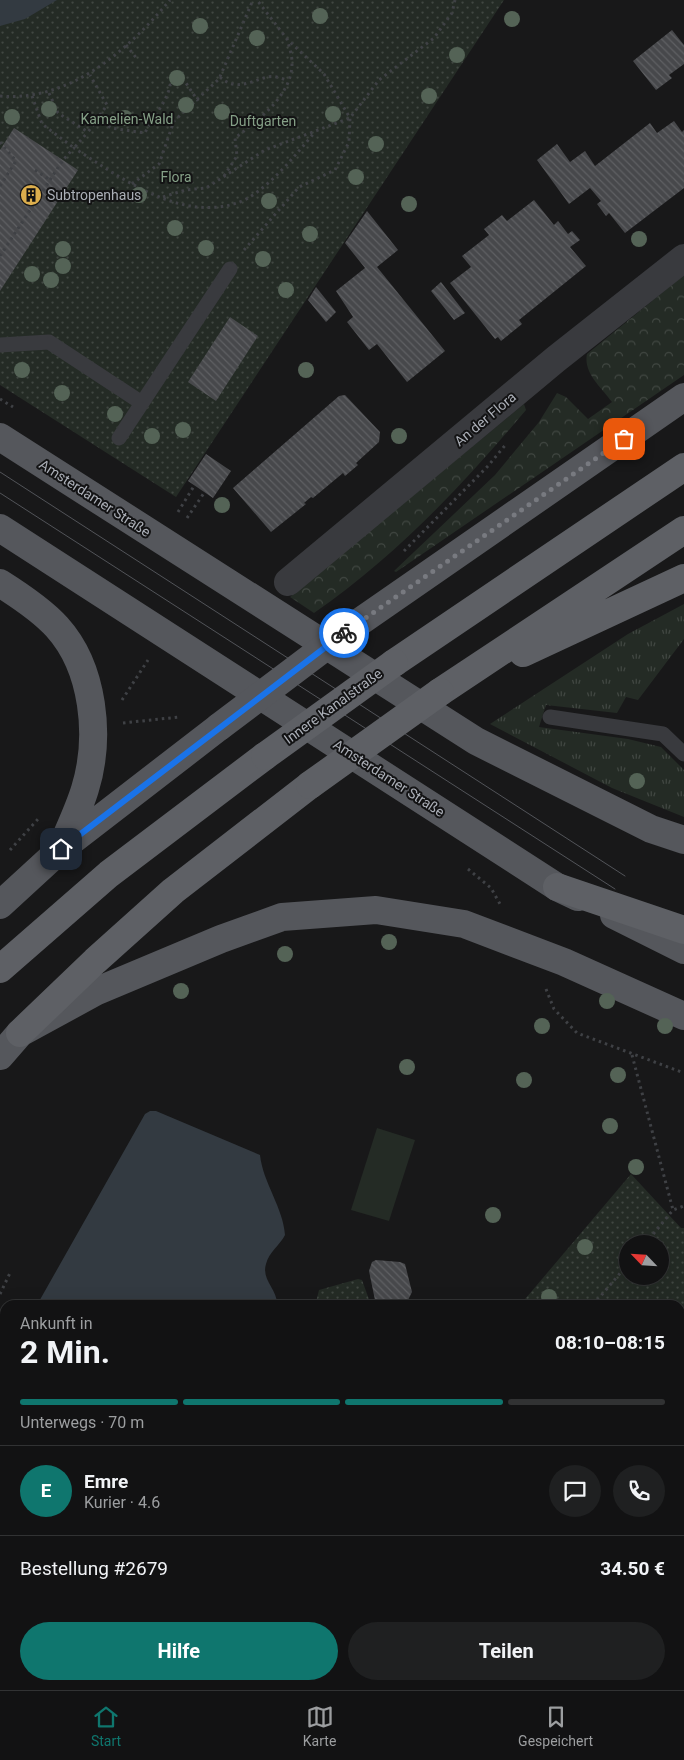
<!DOCTYPE html>
<html lang="de">
<head>
<meta charset="utf-8">
<style>
  :root { --surface:#121213; --page:#1f2021; --text:#f1f3f6; --muted:#9c9ea0; --line:#313233; --accent:#0f766e }
  body { margin:0; font-family:Roboto,sans-serif; background:var(--page); color:var(--text); height:100vh; display:flex; flex-direction:column; font-size:19px; white-space:nowrap }
  * { box-sizing:border-box; margin:0 }
  p { font-size:16px; color:var(--muted) }
  .icon { flex:none; width:28px; height:28px; fill:none; stroke:currentColor; stroke-width:2; stroke-linecap:round; stroke-linejoin:round }
  .map { position:relative; flex:1; overflow:hidden }
  .details { position:absolute; left:0px; top:1300px; width:685px; height:390px; display:flex; flex-direction:column; background:var(--surface); border-radius:15px 15px 0 0; box-shadow:0 5px 20px #0002,0 0 0 1px var(--line) }
  .details>* { flex:none }
  .needle { width:32px; rotate:295deg }
  .fabs { position:absolute; left:619px; top:1235px; display:grid; gap:10px }
  .fabs a { display:grid; place-items:center; width:50px; height:50px; border-radius:50%; background:var(--surface); box-shadow:0 5px 20px #0002,0 0 0 1px var(--line); font-size:25px }
  .pin { position:absolute; display:grid; place-items:center; width:42px; height:42px; color:#fff; margin:-21px; border-radius:10px; box-shadow:0 2px 8px #0006 }
  .courier { position:absolute; display:grid; place-items:center; width:50px; height:50px; margin:-25px; border:4px solid #1a73e8; border-radius:50%; background:#fff; color:#222; box-shadow:0 1px 6px #0007 }
  .overview em { font-style:normal; font-weight:700 }
  .overview div { display:flex; flex-direction:column-reverse }
  .overview { display:flex; align-items:center; justify-content:space-between; height:85px; padding:0 20px }
  h1 { font-size:32px; font-weight:700; line-height:38px }
  .bar { display:grid; grid-template-columns:repeat(4,1fr); gap:8px 5px; align-content:center; height:60px; padding:0 20px }
  .bar i { height:6px; border-radius:4px; background:var(--line) }
  .bar .active { background:var(--accent) }
  .bar p { grid-column:span 4 }
  .line { display:flex; align-items:center; gap:12px; padding:0 20px; border-top:1px solid var(--line) }
  .line div { flex:1 }
  .round { display:grid; place-items:center; flex:none; width:52px; height:52px; border-radius:26px; background:var(--page) }
  .button { display:flex; gap:10px; margin-top:auto; padding:10px 20px }
  .button a { flex:1; height:58px; border-radius:30px; background:var(--accent); color:#fff; font-size:20px; font-weight:700; line-height:58px; text-align:center }
  .button a+a { background:var(--page); color:var(--text) }
  .tabs { display:flex; justify-content:space-around; align-items:center; height:70px; border-top:1px solid var(--line); background:var(--surface); font-size:14px; color:var(--muted) }
  .tabs a { display:grid; justify-items:center; gap:2px }
  .tabs .active { color:var(--accent) }
  .map>svg:first-child { display:block }
</style>
</head>
<body>
<div class="map">
<svg width="684" height="1690" viewBox="0 0 684 1690">
  <defs>
    <pattern id="grass-tufts" width="24" height="20" patternUnits="userSpaceOnUse" patternTransform="scale(1.25)"><rect width="24" height="20" fill="#242b25"/><path d="M3 7l-1-3M5 7V3M7 7l1-3M15 17l-1-3M17 17v-4M19 17l1-3" fill="none" stroke="#414742"/></pattern>
    <pattern id="forest-crowns" width="20" height="18" patternUnits="userSpaceOnUse" patternTransform="scale(1.25)"><rect width="20" height="18" fill="#242b25"/><path d="M2 6a3 3 0 1 1 6 0M12 15a3 3 0 1 1 6 0" fill="none" stroke="#414742"/></pattern>
    <pattern id="park-dots" width="8" height="8" patternUnits="userSpaceOnUse" patternTransform="scale(1.25)"><rect width="8" height="8" fill="#242b25"/><path d="M2 2h.1M6 6h.1" fill="none" stroke="#414742" stroke-width="1.8" stroke-linecap="round"/></pattern>
    <pattern id="building-back-hatch" width="6" height="6" patternUnits="userSpaceOnUse" patternTransform="scale(1.25)"><rect width="6" height="6" fill="#47484b"/><path d="M-1 5l2 2M0 0l6 6M5-1l2 2" fill="none" stroke="#5f6063"/></pattern>
  </defs>
  <rect width="100%" height="100%" fill="#181819"/>
  <!-- grass -->
  <path fill="url(#grass-tufts)" d="M 684,604 L 684,639 L 638,700 L 626,697 L 617,713 L 546,705 L 539,727 L 628,739 L 661,747 L 684,770 L 684,817 L 612,788 L 490,724 L 628,634 Z"/>
  <!-- forest -->
  <path fill="url(#forest-crowns)" d="M 684,275 L 684,375 L 396,572 L 394,571 L 495,475 L 539,422 L 557,393 L 566,397 L 588,419 L 612,402 C 602,388 583,373 587,354 Z
    M 524,404 L 526,410 C 463,485 395,557 314,613 L 290,597 Z"/>
  <!-- park -->
  <path fill="url(#park-dots)" fill-rule="evenodd" d="M 0,0 L 504,0 L 176,497 L 0,385 Z
    M 631,1174 L 681,1228 L 684,1228 L 684,1690 L 301,1690 L 304,1685 L 680,1685 L 680,1305 L 520,1305 ZM 628,1244 L 660,1244 L 660,1276 L 628,1276 Z
    M 358,1279 L 362,1280 L 371,1305 L 319,1305 L 316,1302 L 319,1290 Z"/>
  <!-- pitch -->
  <path fill="#242b25" d="M 377,1128 L 415,1140 L 389,1221 L 351,1210 Z"/>
  <!-- water -->
  <path fill="#333a41" d="M 0,0 L 57,0 L 25,19 L 0,26 Z
    M 150,1111 L 156,1111 L 260,1155 C 263,1183 283,1207 285,1235 C 280,1245 269,1252 266,1264 C 261,1280 278,1290 277,1305 L 37,1305 L 145,1114 Z"/>
  <!-- building -->
  <path fill="url(#building-back-hatch)" d="M 672,30 L 684,45 L 684,64 L 669,75 L 672,78 L 656,90 L 633,61 Z
    M 674,121 L 682,132 L 684,130 L 684,188 L 625,233 L 609,213 L 606,216 L 597,204 L 601,201 L 590,188 L 569,204 L 537,160 L 557,144 L 570,162 L 585,151 L 595,166 L 650,123 L 657,133 Z
    M 14,128 L 78,170 L 0,291 L 0,150 Z
    M 534,200 L 554,225 L 558,221 L 568,234 L 572,231 L 580,240 L 570,247 L 586,266 L 519,320 L 522,324 L 501,341 L 498,337 L 495,339 L 450,283 L 471,267 L 462,256 L 489,235 L 484,229 L 502,215 L 507,221 Z
    M 367,211 L 398,250 L 377,267 L 445,351 L 407,382 L 377,344 L 369,350 L 347,322 L 353,317 L 336,291 L 365,268 L 345,243 Z
    M 441,282 L 465,313 L 454,320 L 431,291 Z
    M 316,287 L 336,312 L 326,322 L 308,300 Z
    M 230,317 L 258,336 L 216,401 L 188,382 Z
    M 345,395 L 380,432 L 379,442 L 356,463 L 358,465 L 345,476 L 343,473 L 313,498 L 311,497 L 304,503 L 306,504 L 271,532 L 233,488 L 339,396 Z
    M 206,454 L 231,471 L 213,498 L 188,481 Z
    M 376,1260 L 400,1262 L 405,1264 L 412,1292 L 407,1302 L 401,1305 L 376,1305 L 369,1271 L 372,1262 Z
    M 0,1512 L 5,1512 L 5,1685 L 182,1685 L 178,1690 L 0,1690 Z"/>
  <g fill="none" stroke-linecap="round" stroke-linejoin="round">
    <!-- path -->
    <path stroke="#3f4145" stroke-width="3" stroke-dasharray="2.5 4" stroke-linecap="butt" d="M 126,45 L 138,60
      M 220,77 C 236,92 250,81 268,77 C 274,75 282,79 288,80
      M 49,93 L 58,113 L 88,132 L 107,105 L 90,75
      M 0,96 C 70,102 127,51 170,0
      M 32,96 L 42,124 L 74,148 L 88,132
      M 98,118 L 111,128 L 145,133 C 152,117 167,103 170,85 L 179,80 L 186,83 L 198,101
      M 0,142 L 16,161 L 0,186
      M 35,170 L 50,180
      M 224,176 L 237,156 L 235,138 C 258,120 293,95 292,62 C 292,55 289,46 287,39
      M 132,184 L 159,164 L 174,121 L 219,79 L 253,0
      M 163,197 L 185,190 L 206,188 L 265,150 L 350,118 L 379,80 L 434,38 L 452,13 L 455,0
      M 244,250 L 299,187 L 335,170 L 349,142 L 350,118 L 324,74 L 287,39 L 257,0
      M 0,256 L 63,160 L 74,148 C 120,177 179,222 237,203 C 265,194 297,153 315,132
      M 0,399 L 13,407
      M 178,512 L 194,486
      M 187,518 L 204,493
      M 404,551 L 488,466 L 507,443
      M 122,700 L 148,660
      M 123,723 L 179,717
      M 10,850 L 39,818
      M 468,869 L 491,888 L 500,904
      M 546,989 L 554,1009 L 577,1033 L 684,1073
      M 632,1055 L 673,1210
      M 645,1244 L 673,1210 L 684,1206
      M 0,1294 L 10,1273
      M 593,1305 L 628,1264
      M 680,1452 L 684,1450
      M 0,1454 L 3,1485
      M 282,1690 L 285,1685"/>
    <!-- service -->
    <path stroke="#393a3e" stroke-width="15" d="M 0,345 L 49,342 L 142,403
      M 119,438 L 230,269
      M 550,717 L 663,734 L 684,754"/>
    <!-- minor -->
    <path stroke="#393a3e" stroke-width="28" d="M 288,582 L 556,359 L 684,258"/>
    <!-- primary -->
    <path stroke="#55575c" stroke-width="28" d="M 0,437 L 476,741 L 651,829 L 684,840
      M 0,528 L 557,887 L 578,897
      M 0,583 C 19,595 42,610 57,627 C 94,668 101,737 85,789 C 79,809 69,829 61,849
      M 345,632 L 684,397
      M 0,905 L 61,849 L 219,727
      M 614,915 L 684,950
      M 0,1056 L 20,1033 L 97,991 L 221,939 L 282,917 L 376,910 L 464,924 L 564,962 L 684,1016"/>
    <!-- trunk -->
    <path stroke="#5e6065" stroke-width="28" d="M 523,653 L 684,578
      M 394,663 L 684,467
      M 440,692 L 684,530
      M 557,887 L 684,930
      M 0,969 L 109,874 L 265,756
      M 20,1033 L 95,961 L 173,891 L 310,785"/>
    <!-- tram -->
    <path stroke="#525459" stroke-width="1" d="M 0,472 L 625,876
      M 0,493 L 615,889"/>
    <!-- primary-bridge -->
    <path stroke="#55575c" stroke-width="28" d="M 219,727 L 345,632"/>
    <!-- trunk-bridge -->
    <path stroke="#5e6065" stroke-width="28" d="M 265,756 L 394,663
      M 310,785 L 440,692"/>
  </g>
  <!-- trees -->
  <g fill="#546356">
    <circle cx="320" cy="16" r="8"/>
    <circle cx="512" cy="19" r="8"/>
    <circle cx="200" cy="26" r="8"/>
    <circle cx="257" cy="38" r="8"/>
    <circle cx="457" cy="55" r="8"/>
    <circle cx="177" cy="78" r="8"/>
    <circle cx="429" cy="96" r="8"/>
    <circle cx="186" cy="105" r="8"/>
    <circle cx="49" cy="109" r="8"/>
    <circle cx="222" cy="112" r="8"/>
    <circle cx="333" cy="114" r="8"/>
    <circle cx="12" cy="117" r="8"/>
    <circle cx="125" cy="118" r="8"/>
    <circle cx="376" cy="144" r="8"/>
    <circle cx="356" cy="177" r="8"/>
    <circle cx="139" cy="195" r="8"/>
    <circle cx="269" cy="201" r="8"/>
    <circle cx="409" cy="204" r="8"/>
    <circle cx="175" cy="228" r="8"/>
    <circle cx="310" cy="234" r="8"/>
    <circle cx="639" cy="239" r="8"/>
    <circle cx="206" cy="248" r="8"/>
    <circle cx="63" cy="249" r="8"/>
    <circle cx="263" cy="259" r="8"/>
    <circle cx="63" cy="266" r="8"/>
    <circle cx="32" cy="274" r="8"/>
    <circle cx="51" cy="280" r="8"/>
    <circle cx="286" cy="290" r="8"/>
    <circle cx="22" cy="370" r="8"/>
    <circle cx="306" cy="370" r="8"/>
    <circle cx="62" cy="393" r="8"/>
    <circle cx="115" cy="414" r="8"/>
    <circle cx="183" cy="430" r="8"/>
    <circle cx="152" cy="436" r="8"/>
    <circle cx="399" cy="436" r="8"/>
    <circle cx="222" cy="505" r="8"/>
    <circle cx="637" cy="781" r="8"/>
    <circle cx="389" cy="942" r="8"/>
    <circle cx="285" cy="954" r="8"/>
    <circle cx="181" cy="991" r="8"/>
    <circle cx="607" cy="1001" r="8"/>
    <circle cx="542" cy="1026" r="8"/>
    <circle cx="665" cy="1026" r="8"/>
    <circle cx="407" cy="1067" r="8"/>
    <circle cx="618" cy="1075" r="8"/>
    <circle cx="524" cy="1080" r="8"/>
    <circle cx="610" cy="1126" r="8"/>
    <circle cx="636" cy="1167" r="8"/>
    <circle cx="493" cy="1215" r="8"/>
    <circle cx="585" cy="1247" r="8"/>
    <circle cx="549" cy="1297" r="8"/>
  </g>
  <g fill="none" stroke-linecap="round" stroke-linejoin="round">
    <!-- done -->
    <path stroke="#787a80" stroke-width="5" stroke-dasharray="0 9" d="M 344,633 L 624,439"/>
    <!-- route -->
    <path stroke="#1a73e8" stroke-width="6" d="M 61,849 L 344,633"/>
  </g>
  <!-- icons -->
  <defs>
    <g id="building-disc" transform="scale(1.125)"><circle r="9.5" fill="#dcae4d" stroke="#131314"/><path d="M-4-6H4V6H1V3H-1V6H-4ZM-2.5-4.3h1.7v1.8h-1.7ZM.8-4.3h1.7v1.8H.8ZM-2.5-1h1.7V.8h-1.7ZM.8-1h1.7V.8H.8Z" fill="#111"/></g>
  </defs>
  <g fill-rule="evenodd">
    <use href="#building-disc" x="31" y="195"/>
  </g>
  <g text-anchor="middle" stroke-width="4" stroke-linejoin="round" paint-order="stroke">
    <!-- park labels -->
    <g font-size="14" fill="#85a087" stroke="#131314">
      <text x="127" y="124">Kamelien-Wald</text>
      <text x="263" y="126">Duftgarten</text>
      <text x="176" y="182">Flora</text>
    </g>
    <!-- poi labels -->
    <g font-size="14" fill="#abafb7" stroke="#131314" text-anchor="start">
      <text x="47" y="200">Subtropenhaus</text>
    </g>
    <!-- street labels -->
    <g font-size="14" fill="#abafb7" stroke="#131314">
      <text transform="translate(485 419) rotate(-40)" y="5">An der Flora</text>
      <text transform="translate(95 498) rotate(33)" y="5">Amsterdamer Straße</text>
      <text transform="translate(333 706) rotate(-36)" y="5">Innere Kanalstraße</text>
      <text transform="translate(389 778) rotate(33)" y="5">Amsterdamer Straße</text>
    </g>
  </g>
</svg>
<div class="fabs">
<a><svg class="needle" viewBox="-14 -14 28 28"><path d="M0-13l5 13h-10z" fill="#e53935"/><path d="M0 13l5-13h-10z" fill="#9c9ea0"/></svg></a>
</div>
<div class="pin" style="left:624px;top:439px;background:#ea580c"><svg class="icon" aria-label="bag" viewBox="0 0 24 24"><path d="M5 8h14l-1 12H6zM9 8a3 3 0 0 1 6 0"/></svg></div>
<div class="pin" style="left:61px;top:849px;background:#1f2937"><svg class="icon" aria-label="home" viewBox="0 0 24 24"><path d="M3 11l9-7 9 7M6 9v11h12V9"/></svg></div>
<div class="courier" style="left:344px;top:633px"><svg class="icon" aria-label="bike" viewBox="0 0 24 24"><circle cx="6" cy="16" r="4"/><circle cx="18" cy="16" r="4"/><path d="M6 16l4-8h5l3 8M10 8l3 8H6M13 5h3"/></svg></div>
<section class="details">
<div class="overview"><div><h1>2 Min.</h1><p>Ankunft in</p></div><em>08:10–08:15</em></div>
<div class="bar"><i class="active"></i><i class="active"></i><i class="active"></i><i></i><p>Unterwegs · 70 m</p></div>
<div class="line" style="height:90px"><b class="round" style="background:var(--accent);color:#fff">E</b><div><b>Emre</b><p>Kurier · 4.6</p></div><a class="round"><svg class="icon" aria-label="chat" viewBox="0 0 24 24"><path d="M4 5h16v11H9l-5 4z"/></svg></a><a class="round"><svg class="icon" aria-label="phone" viewBox="0 0 24 24"><path d="M5 4h4l2 5-3 2q2 4 5 5l2-3 5 2v4C11 20 4 13 5 4z"/></svg></a></div>
<div class="line" style="height:65px"><div>Bestellung #2679</div><b>34.50 €</b></div>
<div class="button"><a>Hilfe</a><a>Teilen</a></div>
</section>
</div>
<nav class="tabs">
<a class="active"><svg class="icon" aria-label="home" viewBox="0 0 24 24"><path d="M3 11l9-7 9 7M6 9v11h12V9"/></svg>Start</a>
<a><svg class="icon" aria-label="map" viewBox="0 0 24 24"><path d="M3 6l6-2 6 2 6-2v14l-6 2-6-2-6 2zM9 4v14M15 6v14"/></svg>Karte</a>
<a><svg class="icon" aria-label="saved" viewBox="0 0 24 24"><path d="M7 4h10v16l-5-4-5 4z"/></svg>Gespeichert</a>
</nav>
</body>
</html>
